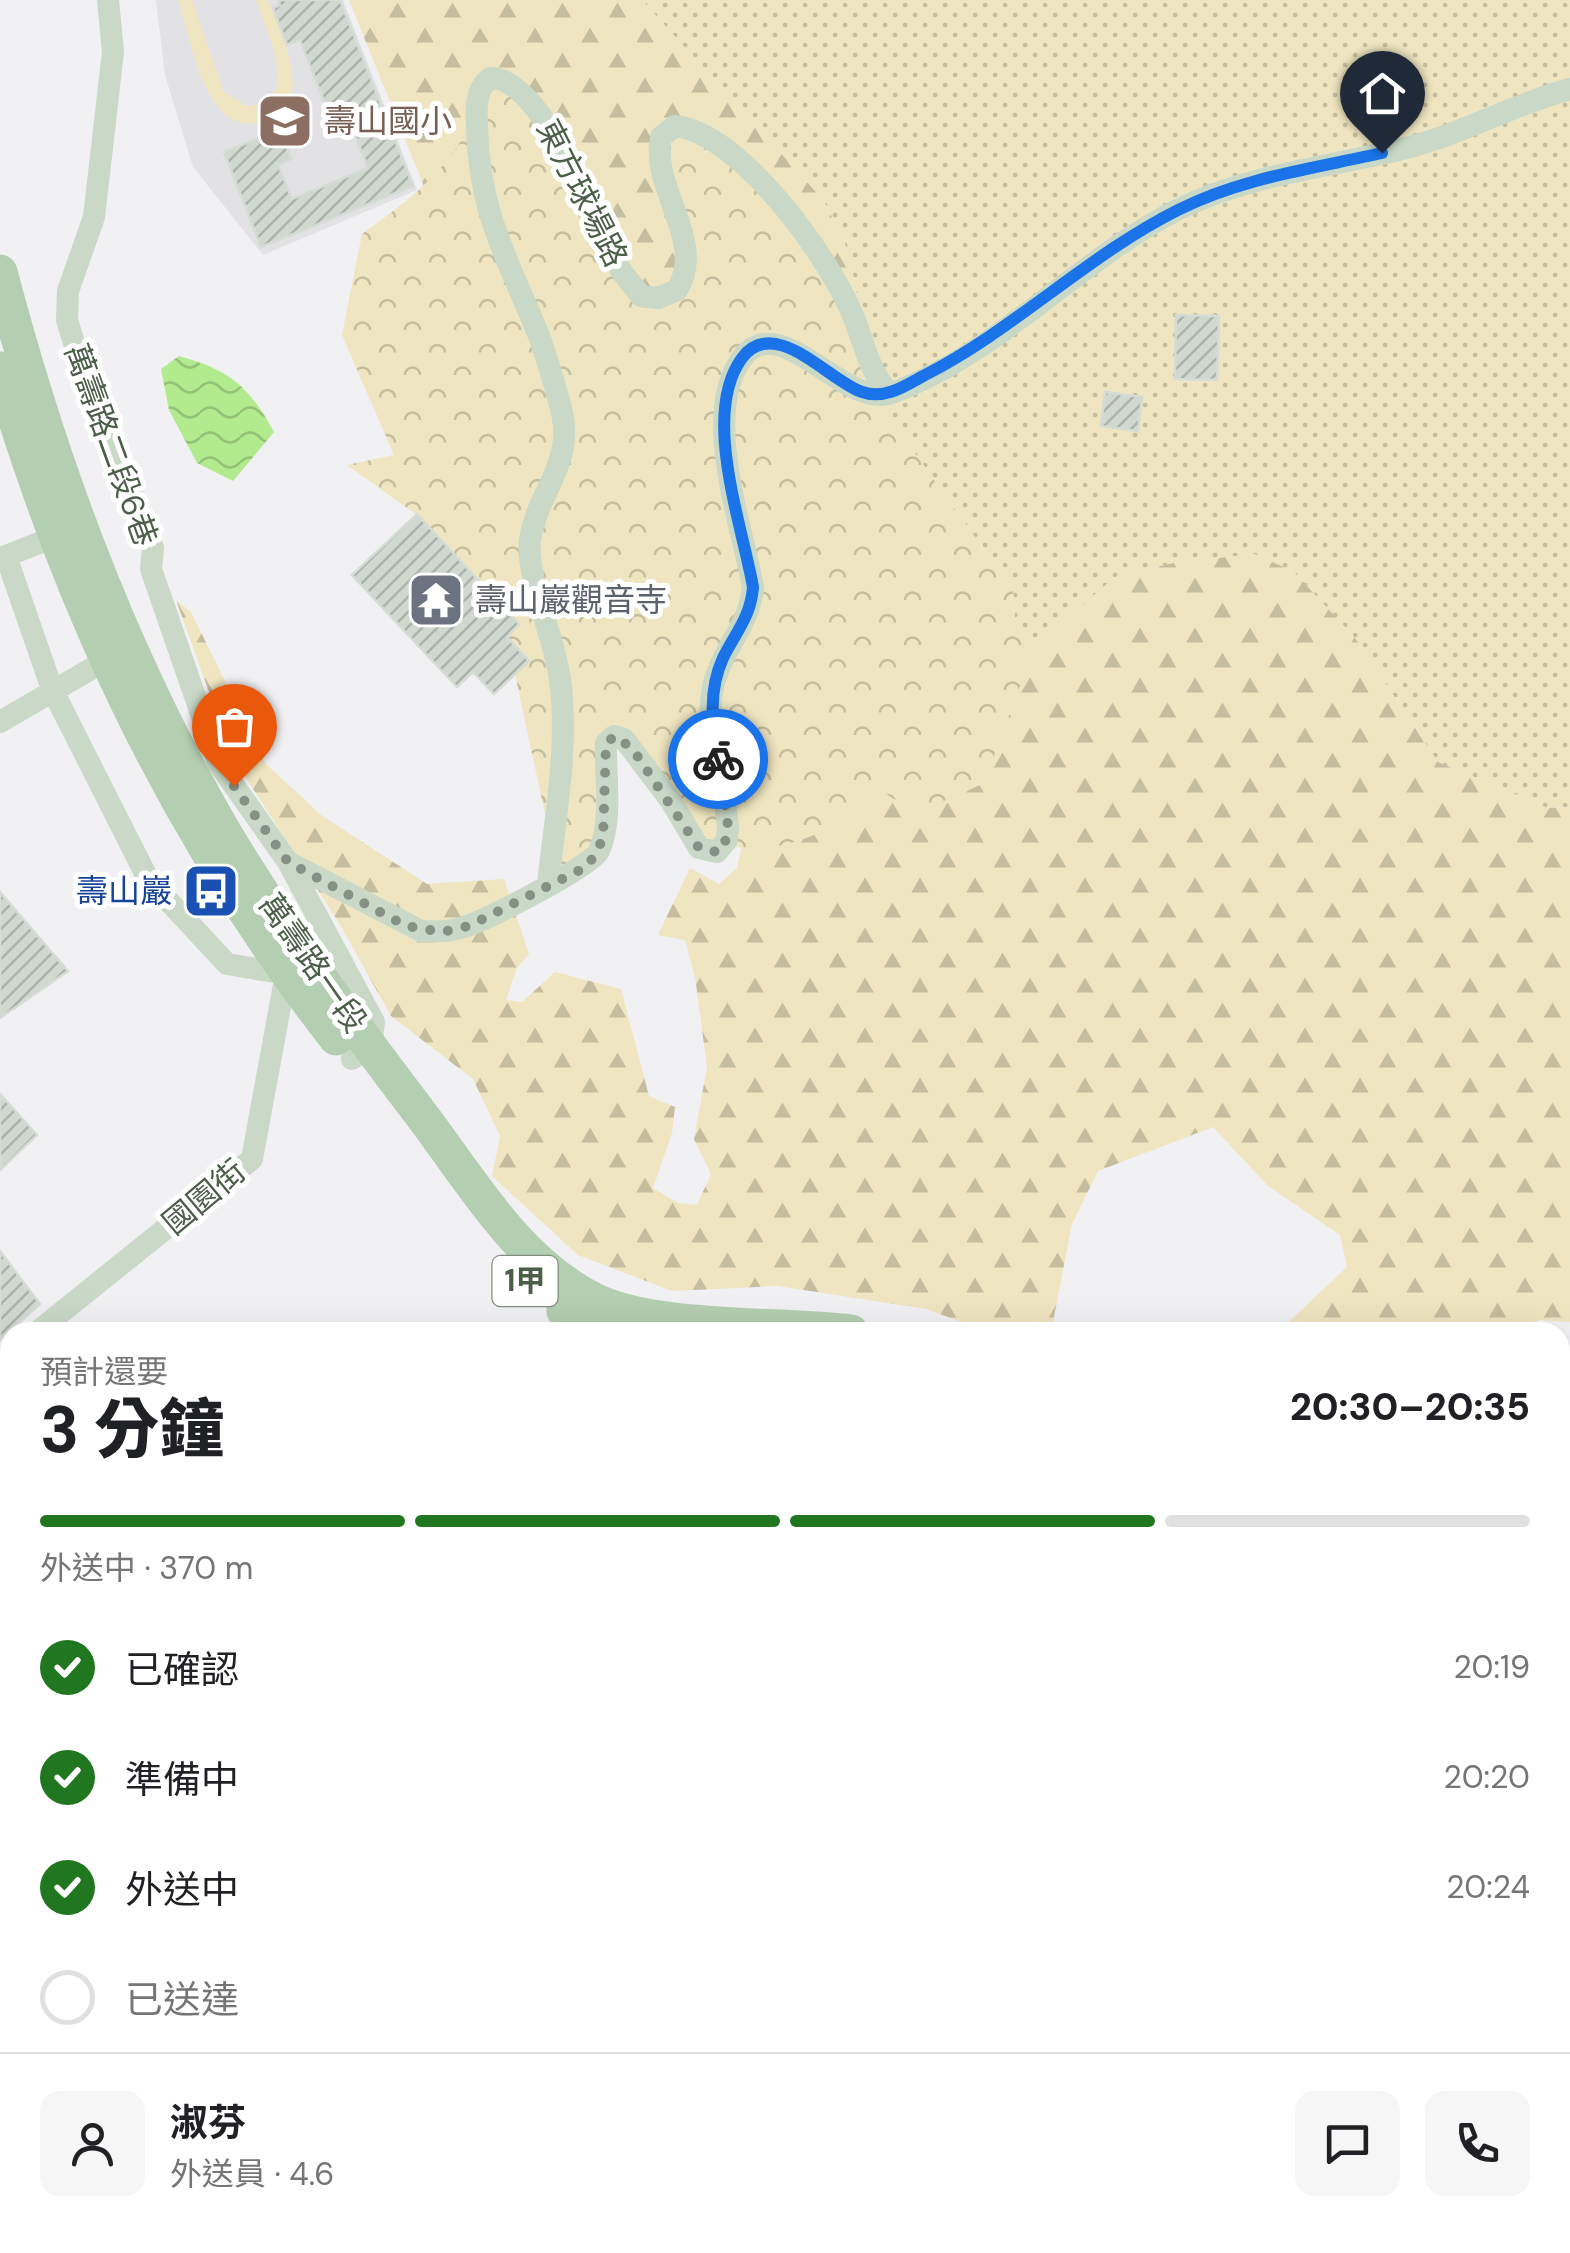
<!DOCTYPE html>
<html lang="zh-TW">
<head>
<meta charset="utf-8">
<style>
  :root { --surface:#fff; --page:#f6f6f6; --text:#202124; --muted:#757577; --line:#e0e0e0; --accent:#207720 }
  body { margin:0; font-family:"DM Sans","Noto Sans TC",sans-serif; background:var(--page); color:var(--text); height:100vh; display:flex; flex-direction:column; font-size:38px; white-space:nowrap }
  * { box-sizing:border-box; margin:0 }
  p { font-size:32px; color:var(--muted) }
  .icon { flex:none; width:55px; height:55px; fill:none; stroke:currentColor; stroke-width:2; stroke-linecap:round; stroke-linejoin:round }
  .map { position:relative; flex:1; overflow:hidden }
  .drawer { position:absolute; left:0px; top:1322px; width:1570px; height:932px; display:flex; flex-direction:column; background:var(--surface); border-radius:30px 30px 0 0; box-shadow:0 10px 40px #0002 }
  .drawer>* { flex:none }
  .pin { position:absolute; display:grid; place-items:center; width:85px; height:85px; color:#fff; margin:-102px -42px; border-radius:50% 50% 50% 0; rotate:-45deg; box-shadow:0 0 10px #0007 }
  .pin .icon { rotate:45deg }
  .courier { position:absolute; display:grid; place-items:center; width:100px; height:100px; margin:-50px; border:8px solid #1a73e8; border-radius:50%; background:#fff; color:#222; box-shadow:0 2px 12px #0007 }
  .headline em { font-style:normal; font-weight:800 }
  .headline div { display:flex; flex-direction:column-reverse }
  .headline { display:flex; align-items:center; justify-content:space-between; height:170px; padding:0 40px }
  h1 { font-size:65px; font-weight:800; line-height:75px }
  .bar { display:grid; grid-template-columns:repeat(4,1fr); gap:15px 10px; align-content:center; height:120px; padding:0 40px }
  .bar i { height:12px; border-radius:8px; background:var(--line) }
  .bar .active { background:var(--accent) }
  .bar p { grid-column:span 4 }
  .line { display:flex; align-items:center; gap:25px; padding:0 40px; border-top:2px solid var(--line) }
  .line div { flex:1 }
  .round { display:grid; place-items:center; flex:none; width:105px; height:105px; border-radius:20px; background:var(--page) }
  ol { padding:0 40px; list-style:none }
  li { display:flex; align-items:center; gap:30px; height:110px }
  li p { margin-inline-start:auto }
  li .icon { padding:10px; border-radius:50%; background:var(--accent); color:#fff; stroke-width:4 }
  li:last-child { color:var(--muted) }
  li i { width:55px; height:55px; border:5px solid var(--line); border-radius:50% }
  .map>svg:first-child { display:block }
</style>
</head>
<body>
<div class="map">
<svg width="1570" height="2253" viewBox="0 0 1570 2253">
  <defs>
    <pattern id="grass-dots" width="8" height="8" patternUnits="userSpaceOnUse" patternTransform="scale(2.5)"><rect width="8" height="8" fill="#efe5c0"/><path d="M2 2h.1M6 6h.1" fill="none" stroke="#c4bd9e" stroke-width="1.8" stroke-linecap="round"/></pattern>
    <pattern id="forest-firs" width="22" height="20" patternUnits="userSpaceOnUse" patternTransform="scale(2.5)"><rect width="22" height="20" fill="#efe5c0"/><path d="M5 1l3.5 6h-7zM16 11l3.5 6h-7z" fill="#c4bd9e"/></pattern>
    <pattern id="park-crowns" width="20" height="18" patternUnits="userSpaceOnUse" patternTransform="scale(2.5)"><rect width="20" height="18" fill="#efe5c0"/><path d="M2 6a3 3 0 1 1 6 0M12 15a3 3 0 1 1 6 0" fill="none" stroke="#c4bd9e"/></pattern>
    <pattern id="water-waves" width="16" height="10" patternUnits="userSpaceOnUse" patternTransform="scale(2.5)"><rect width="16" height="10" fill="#b2eb8e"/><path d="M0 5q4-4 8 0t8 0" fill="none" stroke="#93c276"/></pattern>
    <pattern id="building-hatch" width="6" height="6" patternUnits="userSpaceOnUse" patternTransform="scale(2.5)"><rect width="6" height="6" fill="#d0d8d0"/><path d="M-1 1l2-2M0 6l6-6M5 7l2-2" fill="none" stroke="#abb2ab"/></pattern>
  </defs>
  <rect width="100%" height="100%" fill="#f1f0f3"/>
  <!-- education -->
  <path fill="#e2e2e4" d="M 156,0 L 343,0 L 417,190 L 263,255 L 193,167 L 165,75 Z"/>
  <!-- grass -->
  <path fill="url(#grass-dots)" d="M 642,0 L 1570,0 L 1570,807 L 1548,808 L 1438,762 L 1355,638 L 1293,571 L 1254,554 L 1173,563 L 1115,577 L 1034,648 L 1015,624 L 1013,590 L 892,421 L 845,244 L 824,201 Z"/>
  <!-- forest -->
  <path fill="url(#forest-firs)" d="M 349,0 L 642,0 L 824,201 L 845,244 L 892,421 L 1013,591 L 1015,624 L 1033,647 L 1115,577 L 1173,563 L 1254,554 L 1293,571 L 1355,638 L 1438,762 L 1548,808 L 1570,807 L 1570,1322 L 1539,1320 L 1522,1332 L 1278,1332 L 1347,1267 L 1340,1235 L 1268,1186 L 1213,1127 L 1098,1171 L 1072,1224 L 1051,1332 L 986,1331 L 926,1309 L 778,1286 L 672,1291 L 578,1255 L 492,1176 L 500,1136 L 473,1079 L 391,1016 L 339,923 L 232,756 L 176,600 L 191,612 L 265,763 L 321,815 L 427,884 L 504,879 L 529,954 L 517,968 L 506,1000 L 522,1002 L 555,972 L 621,989 L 649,1096 L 675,1107 L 672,1133 L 653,1188 L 678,1203 L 697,1205 L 711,1174 L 694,1139 L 707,1067 L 695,977 L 685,940 L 658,935 L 690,868 L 719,884 L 737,868 L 744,833 L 362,234 L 425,189 Z
    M 1560,1391 L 1570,1394 L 1570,1493 L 1560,1482 Z
    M 1560,1586 L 1570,1603 L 1570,1708 L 1560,1706 Z
    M 0,1938 L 10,1951 L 10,2245 L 228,2245 L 236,2253 L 0,2253 Z"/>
  <!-- park -->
  <path fill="url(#park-crowns)" d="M 509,82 L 641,296 L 685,277 L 659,161 L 675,126 L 776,200 L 890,393 L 892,421 L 1013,591 L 1015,624 L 1034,648 L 984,783 C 948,799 917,821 883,791 C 855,821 804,844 763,848 C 748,849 730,843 717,852 L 615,736 L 603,839 L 559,879 L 515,674 L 529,661 L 507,637 L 519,624 L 417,515 L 347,465 L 394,455 L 342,335 L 362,234 C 411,199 472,154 479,90 Z"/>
  <!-- pitch -->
  <path fill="#efe5c0" d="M 178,0 L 192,0 L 223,91 L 246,106 C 305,104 266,31 256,0 L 268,0 C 280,35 320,107 262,122 C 247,126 231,122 220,109 C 197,83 189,33 178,0 Z"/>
  <!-- water -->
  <path fill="url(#water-waves)" d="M 179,356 C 229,370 249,386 274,432 L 233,481 L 197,463 L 169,410 L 161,369 Z"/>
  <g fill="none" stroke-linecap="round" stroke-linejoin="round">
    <!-- stream -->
    <path stroke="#b2eb8e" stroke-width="6" d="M 0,2147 L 10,2144
      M 1554,2245 L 1570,2251"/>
  </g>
  <!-- building -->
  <path fill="url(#building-hatch)" stroke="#d5dcd5" stroke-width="2.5" d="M 278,0 L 340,0 L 413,186 L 261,247 L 224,152 L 280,130 L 291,159 L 278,165 L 292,199 L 368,168 L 343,105 L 328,111 L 300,40 L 287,45 L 273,8 L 280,5 Z
    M 1176,315 L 1219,316 L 1217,380 L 1175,379 Z
    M 1105,392 L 1142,397 L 1138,431 L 1101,426 Z
    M 417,514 L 519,624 L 507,637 L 529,661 L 494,694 L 473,672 L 457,687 L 352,575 Z
    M 0,892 L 68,971 L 0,1018 Z
    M 0,1094 L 37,1135 L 0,1170 Z
    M 0,1251 L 40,1304 L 0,1340 Z"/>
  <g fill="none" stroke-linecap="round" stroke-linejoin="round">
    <!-- street -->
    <path stroke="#c9d8c7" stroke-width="22" d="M 108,0 L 113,52 L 94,217 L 68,291 L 67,320 L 92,402 L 153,548 L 151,569 L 218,763 L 288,862 L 374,1022 L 371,1045 L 352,1059
      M 54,537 L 6,556 L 52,689 L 148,879 L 227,964 L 286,974
      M 0,722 L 108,659
      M 288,862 L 421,931 C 437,932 451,932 467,926 C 488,919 592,866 599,851 C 613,820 605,776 606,743 L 614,736 L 624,739 L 671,801 L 699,848 L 717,852 L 727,840 L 728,826 C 724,782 704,731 713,687 C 721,650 750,625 753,587 C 742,525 701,414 742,358 C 781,307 844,410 892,393 C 999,353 1078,260 1179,209 C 1249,174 1331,167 1406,148 C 1462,134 1514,104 1570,89
      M 548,884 C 555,816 569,748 560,679 C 555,640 525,573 530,539 C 539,486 578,463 559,401 C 553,380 547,357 539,336 C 508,259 479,214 477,127 C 476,109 475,90 490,78 C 543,77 599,227 622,272 L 641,296 L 658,298 L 677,290 C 707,241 650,189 661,137 L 675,126 C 740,133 827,255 851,311 C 864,339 868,373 890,393
      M 37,1332 L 252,1159 L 286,974 L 292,969
      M 0,1362 L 10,1354"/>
    <!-- primary -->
    <path stroke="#b4ceb1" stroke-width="35" d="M 0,272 C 51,466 122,658 224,832 C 283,931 353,1025 423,1117 C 472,1182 516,1259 590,1298 C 651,1331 779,1323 851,1332
      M 0,369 C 73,615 177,834 336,1038
      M 564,1311 L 615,1332
      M 1560,1731 L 1570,1731
      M 0,1837 L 10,1854
      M 0,1886 L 10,1901
      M 522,2245 L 553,2253
      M 628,2245 L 658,2253"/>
  </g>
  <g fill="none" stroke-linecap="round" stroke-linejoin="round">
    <!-- done -->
    <path stroke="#859184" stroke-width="10" stroke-dasharray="0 18" d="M 234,786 L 288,862 L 406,926 L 442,932 L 469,926 L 588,866 L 603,839 L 606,744 L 614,736 L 632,748 L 699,848 L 717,852 L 724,848 L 728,826 L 718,759"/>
    <!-- route -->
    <path stroke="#1a73e8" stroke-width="12" d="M 718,759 C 712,724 708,691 723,658 C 736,632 751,616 753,587 C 742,524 701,414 742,358 C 775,314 830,382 862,392 C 885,400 905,386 925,375 C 1015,329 1088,255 1178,210 C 1241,178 1315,168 1382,153"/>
  </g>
  <!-- icons -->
  <defs>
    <g id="school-square" transform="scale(2.875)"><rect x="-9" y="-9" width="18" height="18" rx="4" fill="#8d6e63" stroke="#fff"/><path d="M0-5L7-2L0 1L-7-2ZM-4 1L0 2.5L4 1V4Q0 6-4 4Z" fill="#fff"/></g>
    <g id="temple-square" transform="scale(2.875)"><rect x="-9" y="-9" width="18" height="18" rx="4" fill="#6b7280" stroke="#fff"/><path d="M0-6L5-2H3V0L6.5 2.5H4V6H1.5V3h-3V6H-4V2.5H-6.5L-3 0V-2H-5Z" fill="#fff"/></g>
    <g id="bus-square" transform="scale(2.875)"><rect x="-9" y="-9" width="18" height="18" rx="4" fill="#1a4fb4" stroke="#fff"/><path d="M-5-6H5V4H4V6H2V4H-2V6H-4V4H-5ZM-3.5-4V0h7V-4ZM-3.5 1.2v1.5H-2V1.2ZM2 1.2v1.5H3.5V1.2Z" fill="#fff"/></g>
  </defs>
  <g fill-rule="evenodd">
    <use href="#school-square" x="285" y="121"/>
    <use href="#temple-square" x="436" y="600"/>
    <use href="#bus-square" x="211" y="891"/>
  </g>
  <g text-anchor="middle" stroke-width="10" stroke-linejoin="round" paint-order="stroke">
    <!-- shield labels -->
    <rect fill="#fff" stroke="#818e7f" stroke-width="2.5" x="492.5" y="1256" width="65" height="50" rx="8"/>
    <g font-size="30" font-weight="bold" fill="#4b5e48">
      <text x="525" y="1291">1甲</text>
    </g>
    <!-- education labels -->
    <g font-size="32" fill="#785e54" stroke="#fff" text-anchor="start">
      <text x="324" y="132">壽山國小</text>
    </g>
    <!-- street labels -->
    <g font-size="32" fill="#4b5e48" stroke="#fff">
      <text transform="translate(582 193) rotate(63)" y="11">東方球場路</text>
      <text transform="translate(111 445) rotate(70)" y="11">萬壽路二段6巷</text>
      <text transform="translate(313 963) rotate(55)" y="11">萬壽路一段</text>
      <text transform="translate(204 1197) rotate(-40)" y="11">國園街</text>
    </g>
    <!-- worship labels -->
    <g font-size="32" fill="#5b616d" stroke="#fff" text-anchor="start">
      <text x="475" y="611">壽山巖觀音寺</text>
    </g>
    <!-- transit labels -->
    <g font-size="32" fill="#164399" stroke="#fff" text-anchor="end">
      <text x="172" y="902">壽山巖</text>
    </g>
  </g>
</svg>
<div class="pin" style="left:234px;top:786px;background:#ea580c"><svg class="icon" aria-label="bag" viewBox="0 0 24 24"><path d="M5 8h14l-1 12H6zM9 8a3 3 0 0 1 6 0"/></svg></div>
<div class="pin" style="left:1382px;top:153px;background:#1f2937"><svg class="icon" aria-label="home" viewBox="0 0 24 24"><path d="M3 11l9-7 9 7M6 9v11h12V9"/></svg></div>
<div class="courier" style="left:718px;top:759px"><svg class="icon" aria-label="bike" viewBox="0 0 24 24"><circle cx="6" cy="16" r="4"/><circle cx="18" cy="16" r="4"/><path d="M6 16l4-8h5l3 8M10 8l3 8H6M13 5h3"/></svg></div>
<section class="drawer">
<div class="headline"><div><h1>3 分鐘</h1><p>預計還要</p></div><em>20:30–20:35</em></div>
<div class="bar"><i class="active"></i><i class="active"></i><i class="active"></i><i></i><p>外送中 · 370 m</p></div>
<ol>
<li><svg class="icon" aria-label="check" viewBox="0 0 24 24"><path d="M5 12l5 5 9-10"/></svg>已確認<p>20:19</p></li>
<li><svg class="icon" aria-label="check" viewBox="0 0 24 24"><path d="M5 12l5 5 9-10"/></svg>準備中<p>20:20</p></li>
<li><svg class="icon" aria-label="check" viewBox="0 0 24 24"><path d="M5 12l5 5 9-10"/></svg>外送中<p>20:24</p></li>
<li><i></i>已送達</li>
</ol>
<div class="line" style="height:180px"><a class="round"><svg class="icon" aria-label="person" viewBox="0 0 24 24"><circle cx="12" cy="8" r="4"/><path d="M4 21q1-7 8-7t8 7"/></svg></a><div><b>淑芬</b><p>外送員 · 4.6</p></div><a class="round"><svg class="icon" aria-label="chat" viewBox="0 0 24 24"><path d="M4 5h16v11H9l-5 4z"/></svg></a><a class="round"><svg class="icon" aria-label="phone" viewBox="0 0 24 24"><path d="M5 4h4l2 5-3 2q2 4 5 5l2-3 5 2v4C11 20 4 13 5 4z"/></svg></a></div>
</section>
</div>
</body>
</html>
